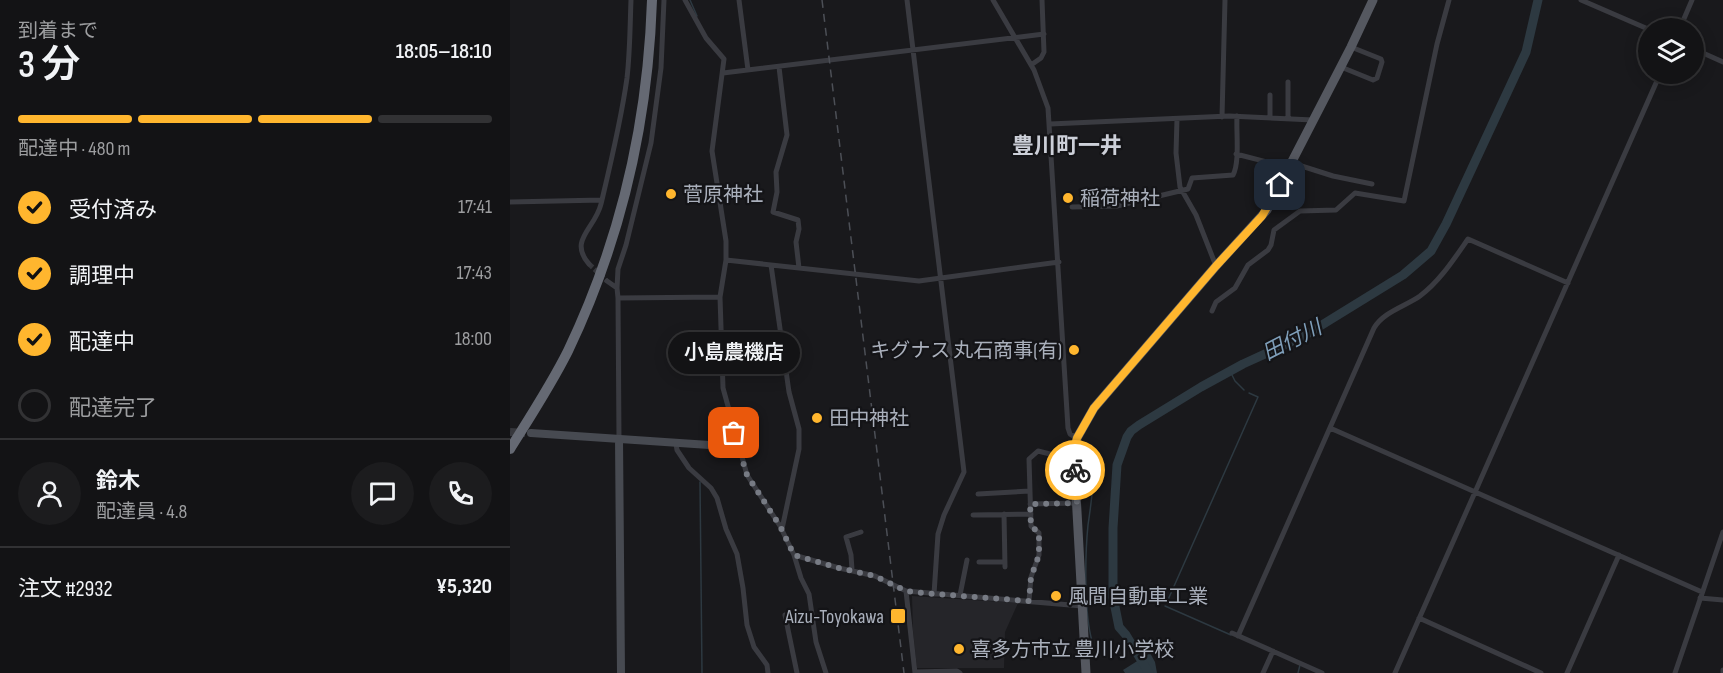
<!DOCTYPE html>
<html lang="ja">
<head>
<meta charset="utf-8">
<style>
  :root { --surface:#131315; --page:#1c1c1e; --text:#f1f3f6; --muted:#9d9ea0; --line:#323234; --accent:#ffb62e }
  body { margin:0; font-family:"Sofia Sans Condensed","Noto Sans JP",sans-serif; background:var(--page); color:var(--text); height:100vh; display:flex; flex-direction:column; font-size:22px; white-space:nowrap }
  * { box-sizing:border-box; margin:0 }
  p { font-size:20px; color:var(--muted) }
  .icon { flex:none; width:33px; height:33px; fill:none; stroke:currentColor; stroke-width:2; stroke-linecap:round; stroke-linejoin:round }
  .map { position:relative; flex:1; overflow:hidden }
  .drawer { display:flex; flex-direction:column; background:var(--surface); width:510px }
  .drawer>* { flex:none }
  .controls { position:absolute; left:1128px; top:18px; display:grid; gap:12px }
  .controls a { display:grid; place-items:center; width:66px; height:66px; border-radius:50%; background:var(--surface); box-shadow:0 3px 15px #0003,0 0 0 2px var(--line); font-size:30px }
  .pin { position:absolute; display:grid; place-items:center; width:51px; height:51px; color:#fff; margin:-26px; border-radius:12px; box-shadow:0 3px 9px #0006 }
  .courier { position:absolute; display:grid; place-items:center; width:60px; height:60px; margin:-30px; border:4px solid #ffb62e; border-radius:50%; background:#fff; color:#222; box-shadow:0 2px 8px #0007 }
  .bubble { position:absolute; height:42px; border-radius:21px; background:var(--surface); box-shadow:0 3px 15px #0003,0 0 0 2px var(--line); font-size:20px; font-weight:600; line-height:42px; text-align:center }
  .overview em { font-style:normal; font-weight:600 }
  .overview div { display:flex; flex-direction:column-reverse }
  .overview { display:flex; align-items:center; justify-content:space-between; height:102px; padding:0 18px }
  h1 { font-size:39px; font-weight:600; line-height:45px }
  .bar { display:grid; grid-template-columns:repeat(4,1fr); gap:9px 6px; align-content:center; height:72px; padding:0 18px }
  .bar i { height:8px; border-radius:4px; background:var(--line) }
  .bar .current { background:var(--accent) }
  .bar p { grid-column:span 4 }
  .line { display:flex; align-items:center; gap:15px; padding:0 18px; border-top:2px solid var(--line) }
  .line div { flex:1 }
  .round { display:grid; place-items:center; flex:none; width:63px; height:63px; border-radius:32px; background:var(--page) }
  ol { padding:0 18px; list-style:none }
  li { display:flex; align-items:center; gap:18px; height:66px }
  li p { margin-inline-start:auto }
  li .icon { padding:6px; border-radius:50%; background:var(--accent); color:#111; stroke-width:4 }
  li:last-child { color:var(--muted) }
  li i { width:33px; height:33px; border:3px solid var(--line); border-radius:50% }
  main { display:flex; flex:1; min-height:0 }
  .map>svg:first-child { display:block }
</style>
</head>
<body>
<main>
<section class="drawer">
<div class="overview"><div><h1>3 分</h1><p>到着まで</p></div><em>18:05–18:10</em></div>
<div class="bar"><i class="current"></i><i class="current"></i><i class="current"></i><i></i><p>配達中 · 480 m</p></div>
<ol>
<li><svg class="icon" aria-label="check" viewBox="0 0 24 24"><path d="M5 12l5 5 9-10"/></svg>受付済み<p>17:41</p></li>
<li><svg class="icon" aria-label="check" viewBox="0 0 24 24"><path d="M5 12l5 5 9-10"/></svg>調理中<p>17:43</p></li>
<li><svg class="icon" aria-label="check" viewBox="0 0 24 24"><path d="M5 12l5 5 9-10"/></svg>配達中<p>18:00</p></li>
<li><i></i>配達完了</li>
</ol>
<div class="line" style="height:108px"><a class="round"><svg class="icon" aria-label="person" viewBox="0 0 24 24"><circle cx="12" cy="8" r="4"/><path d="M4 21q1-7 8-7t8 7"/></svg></a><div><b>鈴木</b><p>配達員 · 4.8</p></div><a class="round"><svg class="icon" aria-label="chat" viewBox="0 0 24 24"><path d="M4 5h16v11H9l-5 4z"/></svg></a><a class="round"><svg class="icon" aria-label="phone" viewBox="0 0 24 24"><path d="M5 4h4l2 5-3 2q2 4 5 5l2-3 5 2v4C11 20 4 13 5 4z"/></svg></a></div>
<div class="line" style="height:78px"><div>注文 #2932</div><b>¥5,320</b></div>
</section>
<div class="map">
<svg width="1213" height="673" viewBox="0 0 1213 673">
  <rect width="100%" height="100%" fill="#19191c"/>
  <!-- built -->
  <path fill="#252529" d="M 402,596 L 508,603 L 495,632 L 494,668 L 407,668 L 403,631 Z"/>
  <!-- water -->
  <path fill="#2d3941" d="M 640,653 L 645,662 L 647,673 L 615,673 L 613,670 Z"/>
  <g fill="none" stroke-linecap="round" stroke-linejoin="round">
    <!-- stream -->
    <path stroke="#2d3941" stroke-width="1.5" d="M 180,0 L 187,16
      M 720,371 L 725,381 L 734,390
      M 190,482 L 192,673
      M 657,602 L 748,397 L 739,393
      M 655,606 L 721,635
      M 582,641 C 574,613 575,555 578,525 C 581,505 584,485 584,465
      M 788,673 L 790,665"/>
    <!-- river -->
    <path stroke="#2d3941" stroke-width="9" d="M 639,673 L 616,635 L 609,627 L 603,597 L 603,528 L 607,465 L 617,437 L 621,431 L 629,425 L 691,387 L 733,364 L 794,336 L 893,275 L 921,251 L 936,224 L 1016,52 L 1028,0"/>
    <!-- street-tunnel -->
    <path stroke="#36373c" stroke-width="5" stroke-dasharray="5 2.5" stroke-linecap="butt" d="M 79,264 L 97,281"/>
    <!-- secondary-tunnel -->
    <path stroke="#36373c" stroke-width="8" stroke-dasharray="8 4" stroke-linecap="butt" d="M 0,432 L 15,433"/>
    <!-- street -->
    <path stroke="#3a3b41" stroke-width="5" d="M 175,0 L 196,38 L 214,59 L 202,151 L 216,241 L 216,260 L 210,297 L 213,388 L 237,475 L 270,526 L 284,555 L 291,578 L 299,594 L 306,642 L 316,673
      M 229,0 L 238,70
      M 397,0 L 454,472 L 434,515 L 428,534 L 424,594
      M 483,0 L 524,70 L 538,108 L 558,428 L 560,434 L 567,438
      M 1071,0 L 1138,29
      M 1170,28 L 1182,0
      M 1184,49 L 1213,62
      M 521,65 L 531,58 L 534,52 L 532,0
      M 269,67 L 277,135 L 266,172 L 267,192 L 263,212 L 288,220 L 289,229 L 286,242 L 289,268
      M 831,67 L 863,80 L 867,78 L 872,62 L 871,59 L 841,47
      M 213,73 L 534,34
      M 712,117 L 715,0
      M 760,118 L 760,95
      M 778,118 L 778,82
      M 667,119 L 666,153 L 670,187 L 686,215 L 706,266
      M 540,124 L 719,116 L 803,120
      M 726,154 L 765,164 L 778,170
      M 782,163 L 823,176 L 862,184
      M 0,202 L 92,200
      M 562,207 L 607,206 L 678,189 L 682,178 L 723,175 C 730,162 726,132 727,116
      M 216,260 L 409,281 L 549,262
      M 79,264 C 58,240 85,229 91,204 C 101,162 111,121 117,78 C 120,52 120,26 121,0
      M 261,265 L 279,392 L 289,429 L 289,449 L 272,529
      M 97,281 L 107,288 L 108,298 L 109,439
      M 107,288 L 108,269 L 116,245 L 141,143 L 151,68 L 154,0
      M 108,298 L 210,297
      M 702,311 L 706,302 L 725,288 L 738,265 L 758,250 L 761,245 L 764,230 L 790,211 L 826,210 L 845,193 L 894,201 L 927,44 L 939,0
      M 820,428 L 1192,592
      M 166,444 L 167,450 L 179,468 L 201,488 L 207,498 L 216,529 L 227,554 L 233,588 L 237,625 L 244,647 L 257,665 L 258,673
      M 468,494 L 520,491
      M 520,504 L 566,503
      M 494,514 L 495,567
      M 463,515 L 521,514
      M 284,555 L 329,568 L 365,576 L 396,591 L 572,606
      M 469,562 L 495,562
      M 342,570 L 341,555 L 336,537 L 351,532
      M 396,591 L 405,673
      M 450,595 L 457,560
      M 1190,598 L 1213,600
      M 519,601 L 521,577 L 529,555 L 529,533 L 521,526 L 521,524 L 519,459 L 528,451 L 564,460
      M 275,615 L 287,673
      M 909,618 L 1031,673
      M 722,633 L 812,673
      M 728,636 L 864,328 C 873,312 896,306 910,296 C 930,281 944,259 958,239 L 1058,283
      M 405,672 L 447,671 L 450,673
      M 1213,672 L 1213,670
      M 753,673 L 763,651
      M 885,673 L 1150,74
      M 1057,673 L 1109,555
      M 1165,673 L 1213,532"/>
    <!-- secondary -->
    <path stroke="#474a51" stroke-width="8" d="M 21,433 L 229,447
      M 109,439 L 111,673"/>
    <!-- primary -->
    <path stroke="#555860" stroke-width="9" d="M 576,673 L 564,458 L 567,438 L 584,408 L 706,266 L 757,210 L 841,47 L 863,0"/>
    <!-- highway -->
    <path stroke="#656973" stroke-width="10" d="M 0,449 C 20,417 41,385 58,351 C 111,240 138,123 142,0"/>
    <!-- rail -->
    <path stroke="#4c4f56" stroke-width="1.5" stroke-dasharray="8 6" stroke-linecap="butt" d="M 312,0 L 394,673"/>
  </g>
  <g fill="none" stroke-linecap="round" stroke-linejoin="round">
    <!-- done -->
    <path stroke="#777b84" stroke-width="6" stroke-dasharray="0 10.8" d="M 224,433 L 237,475 L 270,526 L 284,555 L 329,568 L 365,576 L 396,591 L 412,593 L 519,601 L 521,577 L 529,555 L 529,533 L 521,526 L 520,504 L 567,503 L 565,470"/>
    <!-- route -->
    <path stroke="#ffb62e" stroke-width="8" d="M 565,470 L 564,450 L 567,438 L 584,408 L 706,266 L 752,216 L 770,185"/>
  </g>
  <!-- markers -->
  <g fill="#ffb62e" stroke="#141417" stroke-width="2">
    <circle cx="161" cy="194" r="6"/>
    <circle cx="558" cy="198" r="6"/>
    <circle cx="564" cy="350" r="6"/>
    <circle cx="307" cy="418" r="6"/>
    <circle cx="546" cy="596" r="6"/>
    <rect x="380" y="608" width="16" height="16" rx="3"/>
    <circle cx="449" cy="649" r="6"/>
  </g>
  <g text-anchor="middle" stroke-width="4.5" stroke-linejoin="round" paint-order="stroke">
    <!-- poi labels -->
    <g font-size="20" fill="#aab0bc" stroke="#141417" text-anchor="start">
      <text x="173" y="201">菅原神社</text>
      <text x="570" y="205">稲荷神社</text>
      <text x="552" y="357" text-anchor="end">キグナス 丸石商事(有)</text>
      <text x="319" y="425">田中神社</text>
      <text x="558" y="603">風間自動車工業</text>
      <text x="374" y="623" text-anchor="end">Aizu-Toyokawa</text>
      <text x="461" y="656">喜多方市立 豊川小学校</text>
    </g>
    <!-- water labels -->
    <g font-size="21" font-style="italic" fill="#7f9fba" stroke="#141417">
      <text transform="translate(782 340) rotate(-27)" y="7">田付川</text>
    </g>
    <!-- quarter labels -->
    <g font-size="22" font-weight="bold" fill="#cccfd8" stroke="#141417">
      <text x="557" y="153">豊川町一井</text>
    </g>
  </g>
</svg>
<div class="controls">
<a><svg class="icon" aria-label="layers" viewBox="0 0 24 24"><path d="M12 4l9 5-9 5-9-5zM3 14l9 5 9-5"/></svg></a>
</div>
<div class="pin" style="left:224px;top:433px;background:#ea580c"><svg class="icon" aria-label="bag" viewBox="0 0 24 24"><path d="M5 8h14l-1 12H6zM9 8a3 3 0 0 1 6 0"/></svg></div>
<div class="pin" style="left:770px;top:185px;background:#1f2937"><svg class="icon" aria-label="home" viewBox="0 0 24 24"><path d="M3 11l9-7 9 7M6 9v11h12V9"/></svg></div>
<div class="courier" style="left:565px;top:470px"><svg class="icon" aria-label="bike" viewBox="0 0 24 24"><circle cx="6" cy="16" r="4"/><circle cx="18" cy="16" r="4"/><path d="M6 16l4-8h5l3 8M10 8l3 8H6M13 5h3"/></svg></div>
<div class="bubble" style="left:158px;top:332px;width:132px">小島農機店</div>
</div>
</main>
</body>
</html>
